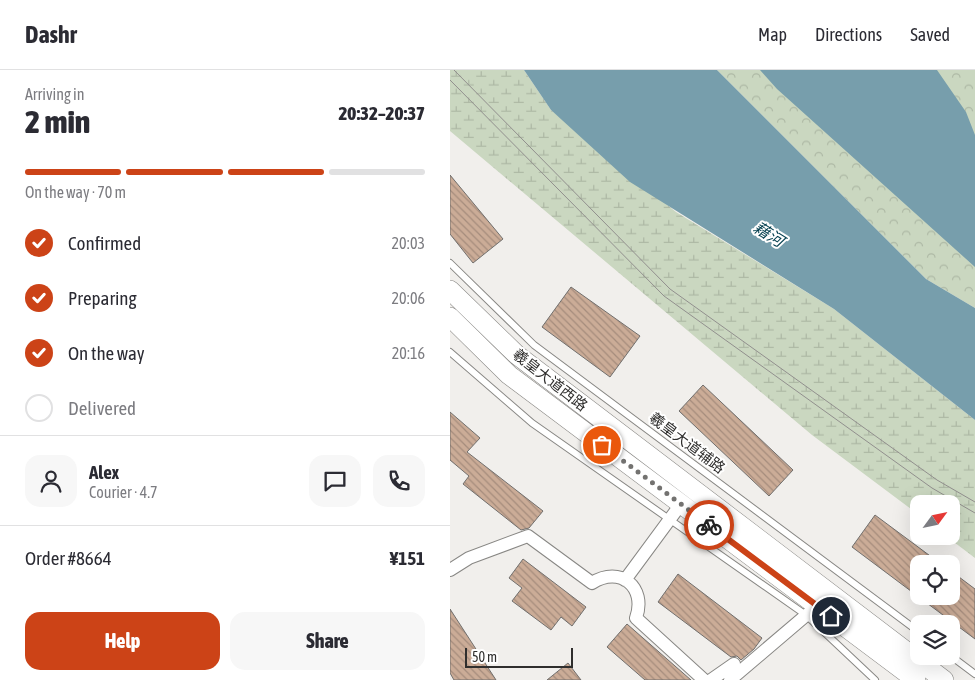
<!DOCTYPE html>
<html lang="en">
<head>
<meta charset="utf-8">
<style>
  :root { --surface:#fff; --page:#f7f7f7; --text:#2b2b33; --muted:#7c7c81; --line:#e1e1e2; --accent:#cc4317 }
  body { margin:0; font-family:"Asap Condensed","Noto Sans SC",sans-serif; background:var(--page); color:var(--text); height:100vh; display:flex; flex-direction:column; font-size:19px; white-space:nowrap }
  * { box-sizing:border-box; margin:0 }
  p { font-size:16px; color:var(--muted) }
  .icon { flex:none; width:28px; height:28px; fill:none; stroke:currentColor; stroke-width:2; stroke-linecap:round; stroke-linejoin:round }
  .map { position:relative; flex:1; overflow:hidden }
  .side { display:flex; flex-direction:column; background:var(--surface); width:450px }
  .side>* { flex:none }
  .needle { width:32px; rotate:57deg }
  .controls { position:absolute; left:460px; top:425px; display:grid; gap:10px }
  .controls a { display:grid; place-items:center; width:50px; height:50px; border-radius:10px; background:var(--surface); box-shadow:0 5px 20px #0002; font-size:25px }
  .scale { position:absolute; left:15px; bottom:12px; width:108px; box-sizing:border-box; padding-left:5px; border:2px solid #2f2e2d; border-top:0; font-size:14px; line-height:18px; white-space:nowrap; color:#2f2e2d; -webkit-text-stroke:4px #fff; paint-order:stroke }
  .pin { position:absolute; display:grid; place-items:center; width:42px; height:42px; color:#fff; margin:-21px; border:2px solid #fff; border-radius:50%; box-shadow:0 1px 5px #0007 }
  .courier { position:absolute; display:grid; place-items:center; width:50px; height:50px; margin:-25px; border:4px solid #cc4317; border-radius:50%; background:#fff; color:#222; box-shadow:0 1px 6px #0007 }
  .overview em { font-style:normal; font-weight:800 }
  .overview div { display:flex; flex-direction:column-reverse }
  .overview { display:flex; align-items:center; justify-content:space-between; height:85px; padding:0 25px }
  h1 { font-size:32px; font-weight:800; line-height:38px }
  .bar { display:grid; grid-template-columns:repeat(4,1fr); gap:8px 5px; align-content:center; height:60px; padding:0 25px }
  .bar i { height:6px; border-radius:4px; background:var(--line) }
  .bar .current { background:var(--accent) }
  .bar p { grid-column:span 4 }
  .line { display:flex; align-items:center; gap:12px; padding:0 25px; border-top:1px solid var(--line) }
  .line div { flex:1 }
  .round { display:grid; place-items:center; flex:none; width:52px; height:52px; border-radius:15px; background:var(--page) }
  ol { padding:0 25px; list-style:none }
  li { display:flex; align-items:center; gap:15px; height:55px }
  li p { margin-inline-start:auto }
  li .icon { padding:5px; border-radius:50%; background:var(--accent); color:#fff; stroke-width:4 }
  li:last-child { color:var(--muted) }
  li i { width:28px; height:28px; border:2px solid var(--line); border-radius:50% }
  .primary-button { display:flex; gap:10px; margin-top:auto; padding:10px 25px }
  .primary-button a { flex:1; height:58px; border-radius:15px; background:var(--accent); color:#fff; font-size:20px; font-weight:800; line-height:58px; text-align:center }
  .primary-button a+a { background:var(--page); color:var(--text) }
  header { display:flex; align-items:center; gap:30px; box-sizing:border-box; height:70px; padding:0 25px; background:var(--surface); border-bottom:1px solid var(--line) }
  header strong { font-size:24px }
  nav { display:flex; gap:28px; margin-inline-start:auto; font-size:18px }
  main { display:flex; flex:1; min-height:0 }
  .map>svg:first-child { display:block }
</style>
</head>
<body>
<header>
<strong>Dashr</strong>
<nav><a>Map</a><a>Directions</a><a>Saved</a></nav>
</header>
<main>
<section class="side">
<div class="overview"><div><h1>2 min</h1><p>Arriving in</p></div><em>20:32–20:37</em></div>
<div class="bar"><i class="current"></i><i class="current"></i><i class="current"></i><i></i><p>On the way · 70 m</p></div>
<ol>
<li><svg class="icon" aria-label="check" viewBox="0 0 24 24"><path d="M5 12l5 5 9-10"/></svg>Confirmed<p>20:03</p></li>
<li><svg class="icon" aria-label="check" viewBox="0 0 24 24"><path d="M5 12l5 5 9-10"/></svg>Preparing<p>20:06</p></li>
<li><svg class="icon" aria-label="check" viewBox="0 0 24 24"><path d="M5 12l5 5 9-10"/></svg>On the way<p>20:16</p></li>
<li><i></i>Delivered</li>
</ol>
<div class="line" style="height:90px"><a class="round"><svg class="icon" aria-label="person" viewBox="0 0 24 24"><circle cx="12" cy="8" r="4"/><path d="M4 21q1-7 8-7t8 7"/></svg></a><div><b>Alex</b><p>Courier · 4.7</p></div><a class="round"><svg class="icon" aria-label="chat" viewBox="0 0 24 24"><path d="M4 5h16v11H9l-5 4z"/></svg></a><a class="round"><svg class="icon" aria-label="phone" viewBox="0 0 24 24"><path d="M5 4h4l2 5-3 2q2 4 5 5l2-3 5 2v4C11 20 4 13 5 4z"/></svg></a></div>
<div class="line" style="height:65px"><div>Order #8664</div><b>¥151</b></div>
<div class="primary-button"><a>Help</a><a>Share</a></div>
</section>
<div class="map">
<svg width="525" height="610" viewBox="0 0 525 610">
  <defs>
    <pattern id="forest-crowns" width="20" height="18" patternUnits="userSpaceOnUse" patternTransform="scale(1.25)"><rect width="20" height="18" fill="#cad7c0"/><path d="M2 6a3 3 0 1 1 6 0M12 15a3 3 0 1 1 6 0" fill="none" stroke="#aeb9a5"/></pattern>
    <pattern id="wetland-marsh" width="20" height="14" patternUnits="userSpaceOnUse" patternTransform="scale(1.25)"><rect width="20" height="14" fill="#cad7c0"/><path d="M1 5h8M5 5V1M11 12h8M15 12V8" fill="none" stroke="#aeb9a5"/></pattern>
    <pattern id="building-back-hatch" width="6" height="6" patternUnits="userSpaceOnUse" patternTransform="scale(1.25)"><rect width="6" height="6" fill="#cbac97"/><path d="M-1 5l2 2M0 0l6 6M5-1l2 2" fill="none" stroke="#a58c7c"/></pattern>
  </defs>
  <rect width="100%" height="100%" fill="#f1efec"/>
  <!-- forest -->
  <path fill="url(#forest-crowns)" d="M 267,0 L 525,0 L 525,238 L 476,209 Z"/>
  <!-- wetland -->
  <path fill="url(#wetland-marsh)" d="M 0,0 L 74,0 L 101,40 L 226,142 L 384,239 L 525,350 L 525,488 L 496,466 L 501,466 L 501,434 L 469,434 L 469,445 L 362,365 L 0,61 Z"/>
  <!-- water -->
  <path fill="#779eac" d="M 74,0 L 267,0 L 476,209 L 525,238 L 525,350 L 384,239 L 180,112 L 101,40 Z
    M 310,0 L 487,0 L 516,42 L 525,65 L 525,197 L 327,19 Z"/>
  <!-- building -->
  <path fill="url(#building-back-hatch)" stroke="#716f6d" d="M 0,105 L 53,169 L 23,193 L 0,164 Z
    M 121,217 L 190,266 L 160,307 L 92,257 Z
    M 253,315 L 343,400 L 319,426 L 229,341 Z
    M 0,342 L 30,368 L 17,382 L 93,441 L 79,458 L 71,460 L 13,414 L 19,406 L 0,390 Z
    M 425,445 L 491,494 L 469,494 L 469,526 L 501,526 L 501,501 L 525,519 L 525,569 L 402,477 Z
    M 73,489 L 136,537 L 122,556 L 111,547 L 101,560 L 62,531 L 72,518 L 59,508 Z
    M 228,504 L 312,568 L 304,579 L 291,590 L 287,586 L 281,587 L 208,532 Z
    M 0,539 L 46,610 L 4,610 L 0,603 Z
    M 177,554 L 241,610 L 195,610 L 157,577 Z
    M 118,593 L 131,610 L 97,610 Z"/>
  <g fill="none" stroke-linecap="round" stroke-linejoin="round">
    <!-- service casing -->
    <g stroke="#888784" stroke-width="8">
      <path id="service" d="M 0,193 L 84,275 L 469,562
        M 0,282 L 82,353 L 356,545 L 425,610
        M 501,586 L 525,604"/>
    </g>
    <!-- minor casing -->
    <g stroke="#888784" stroke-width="14">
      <path id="minor" d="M 0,500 L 19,488 L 78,466 L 142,513 C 170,495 197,517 186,548 L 254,610
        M 175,510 L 231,434
        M 261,610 L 284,594
        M 280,610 L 367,536"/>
    </g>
    <!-- primary casing -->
    <g stroke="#888784" stroke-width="20">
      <path id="primary" d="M 0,220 L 67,285 L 494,610
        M 0,247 L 59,305 L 466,610"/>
    </g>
    <!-- service -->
    <use href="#service" stroke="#fff" stroke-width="6"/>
    <!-- minor -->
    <use href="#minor" stroke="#fff" stroke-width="12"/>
    <!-- primary -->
    <use href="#primary" stroke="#fff" stroke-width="19"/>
    <!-- tram -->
    <path stroke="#918f8d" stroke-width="1" d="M 4,0 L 220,219 L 487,410 L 525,432
      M 0,10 L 214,226 L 482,418 L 525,443"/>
  </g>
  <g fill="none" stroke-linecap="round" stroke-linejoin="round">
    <!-- done -->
    <path stroke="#737270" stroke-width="5" stroke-dasharray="0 9" d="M 152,375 L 259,455"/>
    <!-- route -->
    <path stroke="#cc4317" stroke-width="6" d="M 259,455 L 381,546"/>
  </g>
  <g text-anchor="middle" stroke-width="4" stroke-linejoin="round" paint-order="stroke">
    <!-- street labels -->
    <g font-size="15" fill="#2f2e2d" stroke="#fff">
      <text transform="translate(100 310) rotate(38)" y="5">羲皇大道西路</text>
      <text transform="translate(237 373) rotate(37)" y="5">羲皇大道辅路</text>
    </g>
    <!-- water labels -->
    <g font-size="16" font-style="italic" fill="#023e4e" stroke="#fff">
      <text transform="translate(319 164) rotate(32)" y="6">藉河</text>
    </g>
  </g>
</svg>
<div class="controls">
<a><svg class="needle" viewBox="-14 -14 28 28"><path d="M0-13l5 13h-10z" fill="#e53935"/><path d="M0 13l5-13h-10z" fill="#7c7c81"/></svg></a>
<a><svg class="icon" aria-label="locate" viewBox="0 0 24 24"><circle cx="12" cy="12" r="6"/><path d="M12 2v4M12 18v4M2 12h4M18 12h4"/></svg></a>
<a><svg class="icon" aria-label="layers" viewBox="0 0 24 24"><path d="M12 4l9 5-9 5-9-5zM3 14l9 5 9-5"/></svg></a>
</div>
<div class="scale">50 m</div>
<div class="pin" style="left:152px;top:375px;background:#ea580c"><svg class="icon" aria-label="bag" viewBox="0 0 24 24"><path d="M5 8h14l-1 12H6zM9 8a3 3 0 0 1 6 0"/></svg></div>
<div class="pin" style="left:381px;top:546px;background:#1f2937"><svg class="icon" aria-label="home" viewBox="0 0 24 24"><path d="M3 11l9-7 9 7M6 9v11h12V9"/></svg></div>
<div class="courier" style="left:259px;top:455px"><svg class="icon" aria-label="bike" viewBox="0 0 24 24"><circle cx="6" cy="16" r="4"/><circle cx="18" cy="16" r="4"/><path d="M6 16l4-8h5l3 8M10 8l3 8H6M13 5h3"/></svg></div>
</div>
</main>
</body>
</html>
